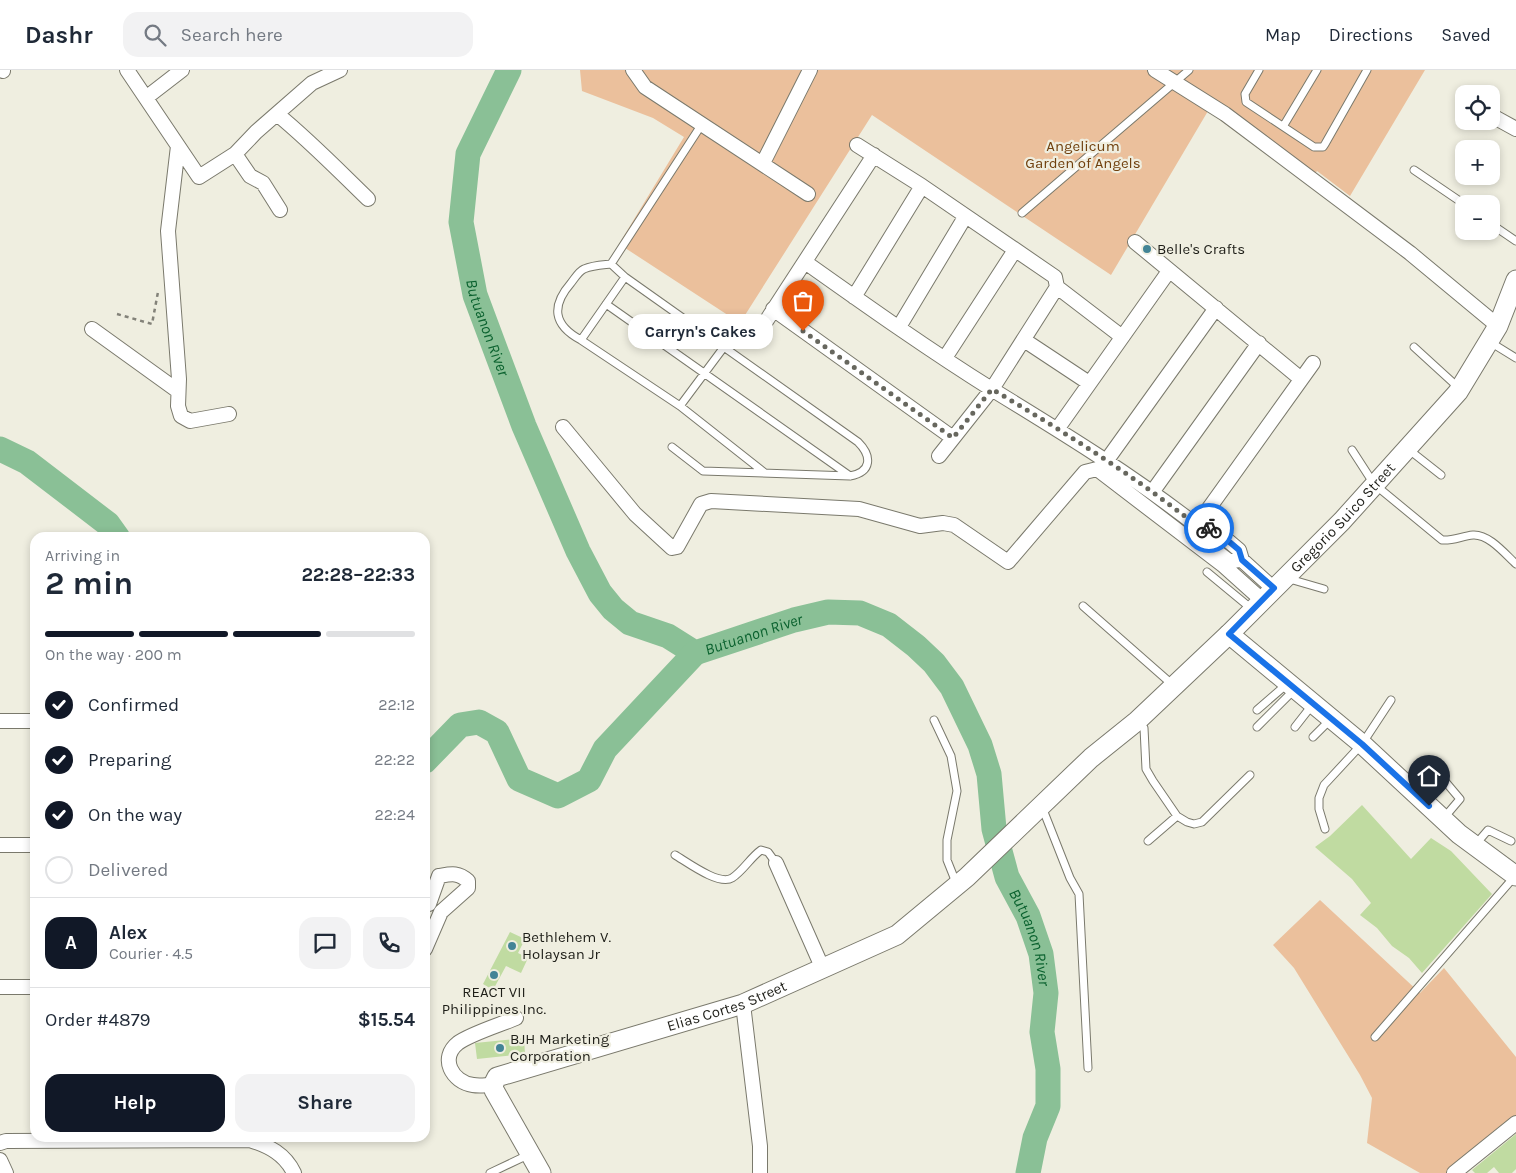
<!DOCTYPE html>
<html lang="en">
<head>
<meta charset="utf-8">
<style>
  :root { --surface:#fff; --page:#f2f2f3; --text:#1f2937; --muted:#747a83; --line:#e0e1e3; --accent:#111827 }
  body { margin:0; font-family:Karla,sans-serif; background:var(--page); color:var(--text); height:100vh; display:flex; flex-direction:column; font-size:19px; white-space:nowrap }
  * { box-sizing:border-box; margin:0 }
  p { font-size:16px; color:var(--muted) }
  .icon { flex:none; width:28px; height:28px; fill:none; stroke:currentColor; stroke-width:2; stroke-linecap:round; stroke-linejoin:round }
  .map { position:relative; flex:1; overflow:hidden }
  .sheet { position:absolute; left:30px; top:462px; width:400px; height:610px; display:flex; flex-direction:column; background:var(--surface); border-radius:15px; box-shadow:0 2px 8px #0003 }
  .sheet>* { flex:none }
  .controls { position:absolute; left:1455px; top:15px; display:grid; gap:10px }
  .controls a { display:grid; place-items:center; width:45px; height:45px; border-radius:10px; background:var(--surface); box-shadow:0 2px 8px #0003; font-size:25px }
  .pin { position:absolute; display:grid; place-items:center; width:42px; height:42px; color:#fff; margin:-51px -21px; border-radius:50% 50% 50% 0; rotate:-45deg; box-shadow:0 0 5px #0007 }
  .pin .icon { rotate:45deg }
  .courier { position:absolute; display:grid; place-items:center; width:50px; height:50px; margin:-25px; border:4px solid #1a73e8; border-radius:50%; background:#fff; color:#222; box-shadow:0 1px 6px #0007 }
  .bubble { position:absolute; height:35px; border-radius:15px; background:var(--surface); box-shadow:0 2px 8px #0003; font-size:16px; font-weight:700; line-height:35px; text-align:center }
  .summary em { font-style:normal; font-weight:700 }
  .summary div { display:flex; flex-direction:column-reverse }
  .summary { display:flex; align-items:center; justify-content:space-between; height:85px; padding:0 15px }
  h1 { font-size:32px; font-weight:700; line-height:38px }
  .bar { display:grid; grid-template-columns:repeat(4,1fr); gap:8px 5px; align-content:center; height:60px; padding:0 15px }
  .bar i { height:6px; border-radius:4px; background:var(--line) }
  .bar .on { background:var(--accent) }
  .bar p { grid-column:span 4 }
  .line { display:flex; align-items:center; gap:12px; padding:0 15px; border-top:1px solid var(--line) }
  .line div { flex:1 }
  .round { display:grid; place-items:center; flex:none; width:52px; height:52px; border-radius:15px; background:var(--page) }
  ol { padding:0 15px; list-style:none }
  li { display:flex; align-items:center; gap:15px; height:55px }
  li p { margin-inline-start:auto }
  li .icon { padding:5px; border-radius:50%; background:var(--accent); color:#fff; stroke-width:4 }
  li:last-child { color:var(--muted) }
  li i { width:28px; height:28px; border:2px solid var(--line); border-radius:50% }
  .button { display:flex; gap:10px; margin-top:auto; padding:10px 15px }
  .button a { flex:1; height:58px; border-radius:15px; background:var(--accent); color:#fff; font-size:20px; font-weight:700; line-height:58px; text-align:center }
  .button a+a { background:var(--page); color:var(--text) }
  header { display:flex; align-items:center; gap:30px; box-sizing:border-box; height:70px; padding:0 25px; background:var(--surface); border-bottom:1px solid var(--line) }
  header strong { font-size:24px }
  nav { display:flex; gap:28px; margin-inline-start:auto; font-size:18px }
  .search { width:350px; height:45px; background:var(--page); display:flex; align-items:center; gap:12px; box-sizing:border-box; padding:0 18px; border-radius:15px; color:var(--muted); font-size:19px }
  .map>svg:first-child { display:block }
</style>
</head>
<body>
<header>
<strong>Dashr</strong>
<div class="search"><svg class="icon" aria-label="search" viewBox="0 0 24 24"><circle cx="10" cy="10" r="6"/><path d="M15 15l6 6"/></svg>Search here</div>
<nav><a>Map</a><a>Directions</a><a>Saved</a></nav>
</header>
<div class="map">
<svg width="1516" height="1103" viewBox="0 0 1516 1103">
  <rect width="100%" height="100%" fill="#efeee0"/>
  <!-- green -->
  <path fill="#ebc09c" d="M 580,0 L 1425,0 L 1350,126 L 1317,101 L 1308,115 L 1208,41 L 1111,205 L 872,45 L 740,253 L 619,174 L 684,67 L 653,48 L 582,21 Z
    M 1320,830 L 1420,923 L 1444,898 L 1516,987 L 1516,1047 L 1447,1103 L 1420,1103 L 1367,1073 L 1372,1028 L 1360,1005 L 1294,898 L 1273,875 Z"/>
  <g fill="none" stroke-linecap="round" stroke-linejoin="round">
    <!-- river -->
    <g stroke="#8ac096" stroke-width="25">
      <path id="s1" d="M 509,0 L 468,84 L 461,152 L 475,225 L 524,356 L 578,481 L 600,523 L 613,539 L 630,553 L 668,566 L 695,583 L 794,550 L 828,542 L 860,543 L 889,555 L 916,576 L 934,593 L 952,617 L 980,675 L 989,704 L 994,759 L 1007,807 L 1028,846 L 1041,884 L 1046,923 L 1042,962 L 1048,999 L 1048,1036 L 1035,1068 L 1028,1103"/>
      <path d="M 0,379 L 27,392 L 108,454 L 118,468"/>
      <path d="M 425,691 L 460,655 L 479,652 L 497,662 L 519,709 L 558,726 L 589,710 L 605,679 L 695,583"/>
    </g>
  </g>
  <!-- building -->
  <path fill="#c0dba1" d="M 1362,735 L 1411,789 L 1431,768 L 1451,781 L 1492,824 L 1422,903 L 1409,888 L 1392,876 L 1377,858 L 1360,845 L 1371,833 L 1352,809 L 1315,777 L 1330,766 Z
    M 510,862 L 525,869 L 518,883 L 528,888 L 521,903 L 506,896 L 493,920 L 483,914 Z
    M 524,968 L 525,984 L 477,989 L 475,973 Z
    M 1516,1064 L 1516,1099 L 1512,1103 L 1499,1103 L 1494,1097 L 1487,1103 L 1475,1103 L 1472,1100 Z"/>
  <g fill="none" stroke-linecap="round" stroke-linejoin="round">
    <!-- lane casing -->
    <g stroke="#7a796c" stroke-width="9">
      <path id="lane" d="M 1259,0 L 1245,24 L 1246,32 L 1314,77 L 1323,77 L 1325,74 L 1367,0
        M 1284,55 L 1317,0
        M 1414,100 L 1464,134
        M 1022,143 L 1189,0
        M 1491,154 L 1516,171
        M 611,194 L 625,207
        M 606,234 L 850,406
        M 581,270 C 553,255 551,236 571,213 C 575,208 579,201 584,199 C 593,195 601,195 611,194 L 702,54
        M 1490,272 L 1516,288
        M 1414,277 L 1460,319
        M 680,336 L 724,277
        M 672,377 L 703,401 L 850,406 C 872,402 872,386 858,372 L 625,207 L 581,270 L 680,336 L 765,403
        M 1408,379 L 1441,405
        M 1352,380 L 1374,414 L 1442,470 C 1453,471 1462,466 1473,465 C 1489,464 1505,484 1516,494
        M 1207,502 L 1253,540
        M 1286,508 L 1324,519
        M 1083,536 L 1174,616
        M 1257,640 L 1287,614
        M 934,650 L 951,686 L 957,721 L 947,770 L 947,790 L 957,815
        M 1137,651 L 1144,658 L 1146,699 L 1153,711 L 1177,746 L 1187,752 L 1194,754 L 1202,752 L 1250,705
        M 1257,657 L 1295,619
        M 1295,657 L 1313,634
        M 1313,667 L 1330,650
        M 1428,691 L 1460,729 L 1443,749
        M 1042,737 L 1070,808 L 1079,824 L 1088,998
        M 1325,759 L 1319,739 L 1319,728 L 1324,715 L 1362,674 L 1391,630
        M 1148,771 L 1177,746
        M 1476,774 L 1488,760 L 1511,771
        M 675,785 C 687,792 719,816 732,808 C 743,801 750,788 761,780 L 768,782 L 776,793
        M 1375,967 L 1515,806
        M 490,1103 L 530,1084"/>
    </g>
    <!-- street casing -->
    <g stroke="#7a796c" stroke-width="16">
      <path id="street" d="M 1,0 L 3,1
        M 127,0 L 199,107 L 235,84 L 256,62 L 312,13 L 340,0
        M 633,0 L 645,17 L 808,124
        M 1155,0 L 1225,44 L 1410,183 L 1498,256
        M 147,27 L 182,0
        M 277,44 C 310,71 338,100 368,129
        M 1496,48 L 1516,59
        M 857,75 L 922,116 L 1055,207 L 1057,217 L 1121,266
        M 178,76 L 168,161 L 179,309 L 178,336 L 181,346 L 190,351 L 229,344
        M 235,84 L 250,106 L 263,113 L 280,140
        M 763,93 L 810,0
        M 1135,172 L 1301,309
        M 805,192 C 867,236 929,280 993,320 C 1065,364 1135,407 1201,459 L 1200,469 L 1229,491 L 1242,490 L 1274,519
        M 854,227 L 922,116
        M 773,239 L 953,368
        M 899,257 L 965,147
        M 92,259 L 178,321
        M 761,259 L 874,85
        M 1024,270 L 1089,313
        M 945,288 L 1015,180
        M 563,357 L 635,444 L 672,478 L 677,477 L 701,434 L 711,431 L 859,439 L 920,456 L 943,453 L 954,455 L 1008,492 L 1085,402 L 1097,399 L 1224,496 L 1263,531
        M 1058,358 L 1169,201
        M 939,386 L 992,319 L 1057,217
        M 1107,390 L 1216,238
        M 1153,421 L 1259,273
        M 1197,455 L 1313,293
        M 1201,459 L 1213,458 L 1239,480 L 1242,490
        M 0,651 L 35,651
        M 0,775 L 35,775
        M 776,793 L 822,897
        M 425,879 L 441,842 L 468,818 L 468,811 C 458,802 451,804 439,806 L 429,834
        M 0,917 L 35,917
        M 743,934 L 760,1076 L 760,1103
        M 493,1015 C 486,1015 479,1016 473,1015 C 452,1012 439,988 458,973 C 470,964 502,954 516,948
        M 0,1073 L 6,1071 L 250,1070 C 269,1076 285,1084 294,1103
        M 0,1090 L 6,1103
        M 1454,1103 L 1516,1053"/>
    </g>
    <!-- secondary casing -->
    <g stroke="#7a796c" stroke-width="21">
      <g id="secondary">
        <path d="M 1229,564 L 1362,674 L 1459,764 L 1516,806"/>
        <path id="s2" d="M 541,1103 L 494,1020 L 493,1015 L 497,1007 L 743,934 L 897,865 L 967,807 L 1091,688 L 1137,651 L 1229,564 L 1342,451 L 1458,322 L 1498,256 L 1516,210"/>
      </g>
    </g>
    <!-- path -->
    <path stroke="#838279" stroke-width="2.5" stroke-dasharray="4 4" stroke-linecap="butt" d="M 117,244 L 152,254 L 158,222"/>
    <!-- lane -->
    <use href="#lane" stroke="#fff" stroke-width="7"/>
    <!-- street -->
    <use href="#street" stroke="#fff" stroke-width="14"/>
    <!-- secondary -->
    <use href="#secondary" stroke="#fff" stroke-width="19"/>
  </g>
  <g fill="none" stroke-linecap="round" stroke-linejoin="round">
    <!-- done -->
    <path stroke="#67675e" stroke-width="5" stroke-dasharray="0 9" d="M 803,261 L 953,368 L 992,319 C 1064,362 1135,406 1201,459 L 1209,458"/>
    <!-- route -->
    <path stroke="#1a73e8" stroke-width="6" d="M 1209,458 L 1213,458 L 1239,480 L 1242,490 L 1274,518 L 1229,564 L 1362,674 L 1429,736"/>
  </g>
  <!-- markers -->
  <g fill="#438496" stroke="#efeee0" stroke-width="2">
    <circle cx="1147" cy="179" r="5"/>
    <circle cx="512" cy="876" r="5"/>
    <circle cx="494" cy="905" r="5"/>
    <circle cx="500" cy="978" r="5"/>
  </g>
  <g text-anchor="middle" stroke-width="4.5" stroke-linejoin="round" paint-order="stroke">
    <!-- park labels -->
    <g font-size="15" fill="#70400d" stroke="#efeee0">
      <text x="1083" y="81">Angelicum<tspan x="1083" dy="17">Garden of Angels</tspan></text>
    </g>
    <!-- poi labels -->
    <g font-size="15" fill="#1e1e18" stroke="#efeee0" text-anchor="start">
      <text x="1157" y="184">Belle's Crafts</text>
      <text x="522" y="872">Bethlehem V.<tspan x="522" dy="17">Holaysan Jr</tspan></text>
      <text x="494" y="927" text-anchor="middle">REACT VII<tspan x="494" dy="17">Philippines Inc.</tspan></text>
      <text x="510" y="974">BJH Marketing<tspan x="510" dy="17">Corporation</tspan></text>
    </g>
    <!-- street labels -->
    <g font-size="15" fill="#1e1e18" stroke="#efeee0">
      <text dy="5" stroke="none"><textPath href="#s2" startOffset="1146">Gregorio Suico Street</textPath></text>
      <text dy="5" stroke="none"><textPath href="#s2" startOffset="350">Elias Cortes Street</textPath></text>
    </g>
    <!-- water labels -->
    <g font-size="16" font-style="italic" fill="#0b622f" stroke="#efeee0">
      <text dy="6" stroke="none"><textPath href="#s1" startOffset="271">Butuanon River</textPath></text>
      <text dy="6" stroke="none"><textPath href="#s1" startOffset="736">Butuanon River</textPath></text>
      <text dy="6" stroke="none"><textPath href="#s1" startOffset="1231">Butuanon River</textPath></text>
    </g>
  </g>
</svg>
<div class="controls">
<a><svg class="icon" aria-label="locate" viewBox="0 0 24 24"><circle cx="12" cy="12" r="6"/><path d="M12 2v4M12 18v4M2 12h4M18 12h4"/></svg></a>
<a>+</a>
<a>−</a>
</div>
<div class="pin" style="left:803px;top:261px;background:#ea580c"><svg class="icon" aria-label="bag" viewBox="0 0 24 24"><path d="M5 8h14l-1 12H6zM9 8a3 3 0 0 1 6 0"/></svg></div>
<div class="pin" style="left:1429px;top:736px;background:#1f2937"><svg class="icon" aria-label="home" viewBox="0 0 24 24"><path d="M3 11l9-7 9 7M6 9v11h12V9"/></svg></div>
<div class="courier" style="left:1209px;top:458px"><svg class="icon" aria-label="bike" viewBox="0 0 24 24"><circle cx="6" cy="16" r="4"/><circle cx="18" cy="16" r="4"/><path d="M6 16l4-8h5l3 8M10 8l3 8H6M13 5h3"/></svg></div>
<div class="bubble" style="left:628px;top:244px;width:145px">Carryn's Cakes</div>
<section class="sheet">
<div class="summary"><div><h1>2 min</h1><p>Arriving in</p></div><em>22:28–22:33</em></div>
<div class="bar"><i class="on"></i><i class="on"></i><i class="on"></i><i></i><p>On the way · 200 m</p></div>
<ol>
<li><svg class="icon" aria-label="check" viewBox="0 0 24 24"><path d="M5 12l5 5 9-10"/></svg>Confirmed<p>22:12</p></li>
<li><svg class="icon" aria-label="check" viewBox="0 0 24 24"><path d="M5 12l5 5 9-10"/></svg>Preparing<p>22:22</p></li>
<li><svg class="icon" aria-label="check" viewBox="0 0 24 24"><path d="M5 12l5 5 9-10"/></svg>On the way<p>22:24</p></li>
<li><i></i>Delivered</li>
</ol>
<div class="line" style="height:90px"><b class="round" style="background:var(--accent);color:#fff">A</b><div><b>Alex</b><p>Courier · 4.5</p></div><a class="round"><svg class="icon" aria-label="chat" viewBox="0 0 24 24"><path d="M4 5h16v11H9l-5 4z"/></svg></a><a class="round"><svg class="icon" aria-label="phone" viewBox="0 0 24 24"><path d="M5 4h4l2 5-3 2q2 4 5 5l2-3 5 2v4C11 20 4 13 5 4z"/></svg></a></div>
<div class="line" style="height:65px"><div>Order #4879</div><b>$15.54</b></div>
<div class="button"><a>Help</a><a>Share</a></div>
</section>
</div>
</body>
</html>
